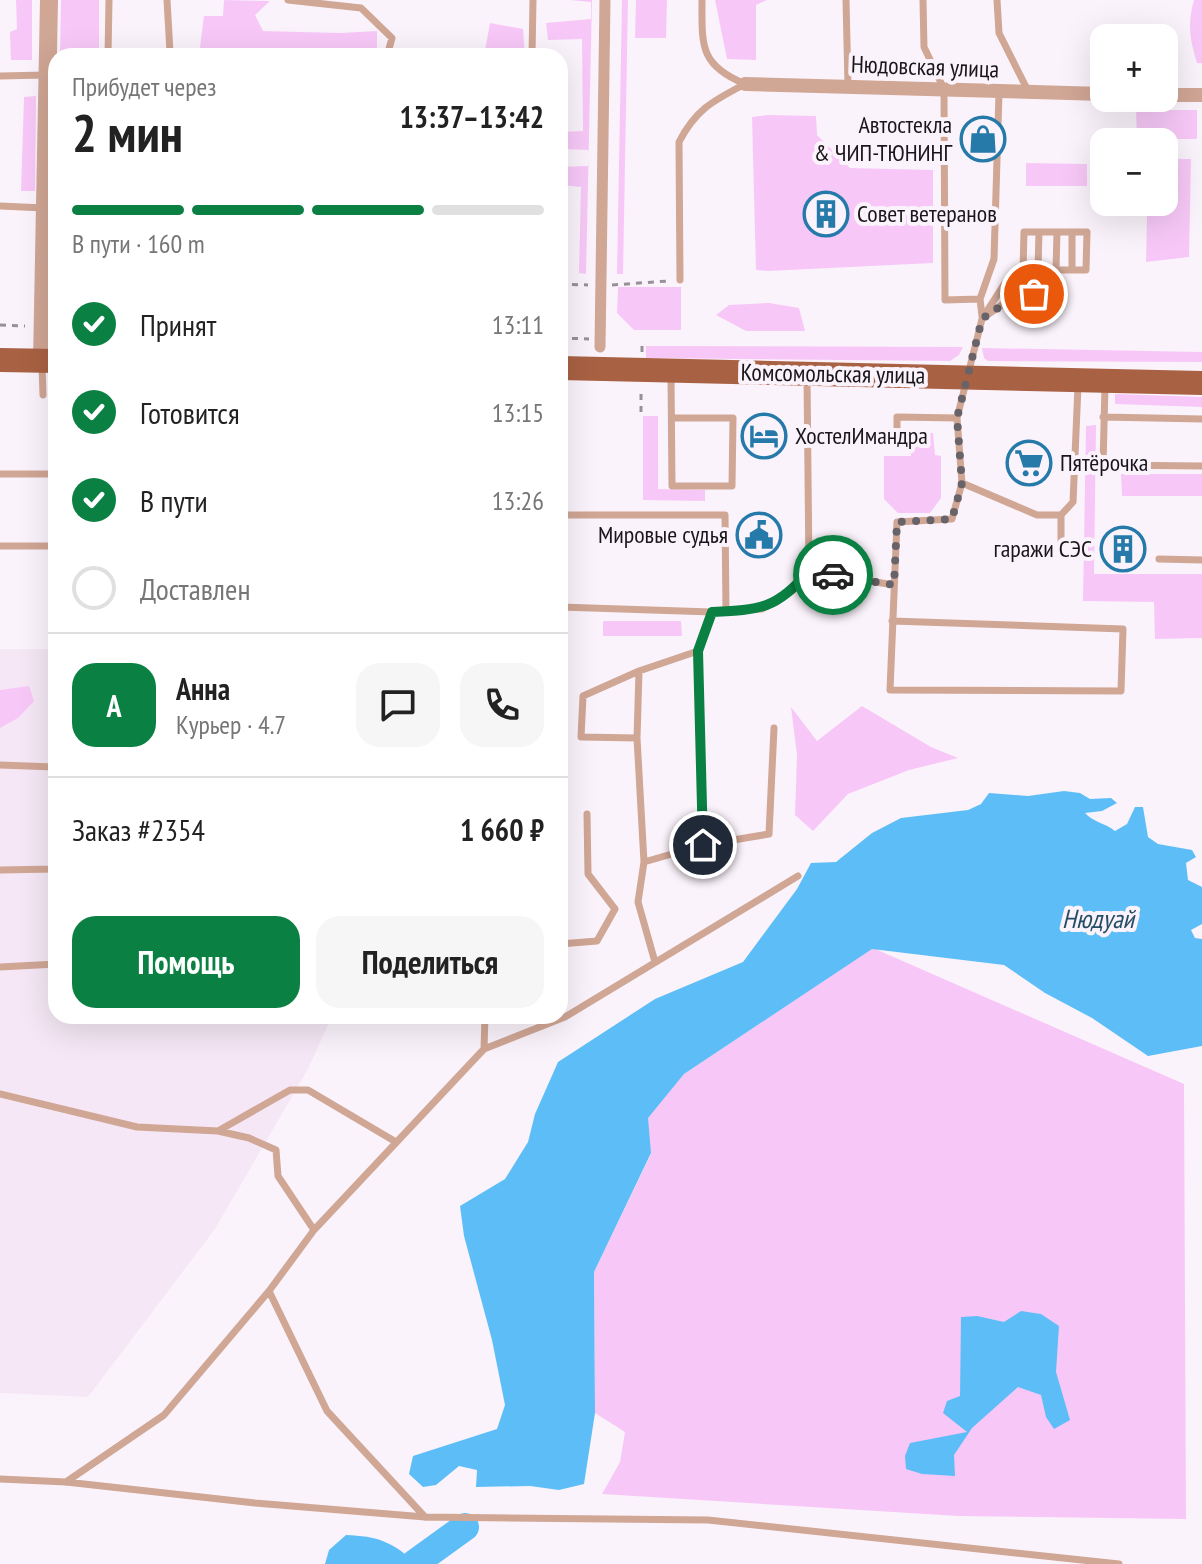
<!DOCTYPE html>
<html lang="ru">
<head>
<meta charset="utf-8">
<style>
  :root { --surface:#fff; --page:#f6f6f6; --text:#222; --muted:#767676; --line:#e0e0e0; --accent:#0b8043 }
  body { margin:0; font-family:"PT Sans Narrow",sans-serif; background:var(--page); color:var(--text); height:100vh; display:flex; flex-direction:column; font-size:30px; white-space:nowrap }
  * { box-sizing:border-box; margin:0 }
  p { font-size:26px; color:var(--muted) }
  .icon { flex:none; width:44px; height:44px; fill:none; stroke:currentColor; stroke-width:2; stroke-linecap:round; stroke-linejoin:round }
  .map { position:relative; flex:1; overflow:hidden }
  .side { position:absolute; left:48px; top:48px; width:520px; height:976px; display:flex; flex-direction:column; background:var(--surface); border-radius:24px; box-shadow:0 8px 32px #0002 }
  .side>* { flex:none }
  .buttons { position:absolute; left:1090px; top:24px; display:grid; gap:16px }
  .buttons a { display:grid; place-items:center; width:88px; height:88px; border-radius:16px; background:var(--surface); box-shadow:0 8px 32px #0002; font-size:40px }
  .pin { position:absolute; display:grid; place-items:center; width:68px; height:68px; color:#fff; margin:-34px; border:4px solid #fff; border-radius:50%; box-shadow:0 2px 8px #0007 }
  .courier { position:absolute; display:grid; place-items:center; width:80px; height:80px; margin:-40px; border:6px solid #0b8043; border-radius:50%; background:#fff; color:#222; box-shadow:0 2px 10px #0007 }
  .overview em { font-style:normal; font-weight:800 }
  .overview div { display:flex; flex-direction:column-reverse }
  .overview { display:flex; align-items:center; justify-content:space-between; height:136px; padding:0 24px }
  h1 { font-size:52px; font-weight:800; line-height:60px }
  .bar { display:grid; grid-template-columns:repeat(4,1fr); gap:12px 8px; align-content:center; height:96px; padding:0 24px }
  .bar i { height:10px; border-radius:6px; background:var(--line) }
  .bar .active { background:var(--accent) }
  .bar p { grid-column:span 4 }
  .line { display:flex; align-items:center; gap:20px; padding:0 24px; border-top:2px solid var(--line) }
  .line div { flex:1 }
  .round { display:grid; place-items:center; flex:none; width:84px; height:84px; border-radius:24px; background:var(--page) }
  ol { padding:0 24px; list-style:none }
  li { display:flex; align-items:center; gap:24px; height:88px }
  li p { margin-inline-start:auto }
  li .icon { padding:8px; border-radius:50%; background:var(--accent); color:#fff; stroke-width:4 }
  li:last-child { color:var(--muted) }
  li i { width:44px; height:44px; border:4px solid var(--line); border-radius:50% }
  .cta { display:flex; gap:16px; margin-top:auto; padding:16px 24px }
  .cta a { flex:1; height:92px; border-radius:24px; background:var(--accent); color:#fff; font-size:32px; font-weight:800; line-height:92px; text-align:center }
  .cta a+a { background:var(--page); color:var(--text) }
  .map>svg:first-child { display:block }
</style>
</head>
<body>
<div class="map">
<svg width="1202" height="1564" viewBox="0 0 1202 1564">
  <rect width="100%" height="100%" fill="#fbf3fb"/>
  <!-- built -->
  <path fill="#f5e7f5" d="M 0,649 L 56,649 L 56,1016 L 332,1016 L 308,1069 L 215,1229 L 88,1397 L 0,1393 Z"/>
  <!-- green -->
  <path fill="#f7c8f7" d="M 16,0 L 32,0 L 32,60 L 11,60 L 10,32 L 17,29 Z
    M 61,0 L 99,0 L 99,56 L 60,56 Z
    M 224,0 L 270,1 L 255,15 L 263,31 L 340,33 L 377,31 L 377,56 L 204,56 L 200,47 L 204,16 L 223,16 Z
    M 570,0 L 592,0 L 586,274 L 579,273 L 581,187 L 560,185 L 560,167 L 588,166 L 589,150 L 564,149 L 560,146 L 560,132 L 583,131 L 582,39 L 548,40 L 546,23 L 591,19 L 591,2 Z
    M 622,0 L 628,0 L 623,274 L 617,274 Z
    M 636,0 L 667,0 L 666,38 L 635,38 Z
    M 715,0 L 767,0 L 756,5 L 756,60 L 727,59 Z
    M 1194,0 L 1202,0 L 1202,63 L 1197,63 C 1190,40 1187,24 1194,0 Z
    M 490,23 L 523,29 L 525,56 L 484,56 Z
    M 36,96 L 35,191 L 21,191 L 24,97 Z
    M 1136,110 L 1197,110 L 1197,139 L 1137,139 Z
    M 768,115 L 816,116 L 817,135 L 850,168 L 933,170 L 933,263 L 768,271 L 756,270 L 752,117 Z
    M 1164,159 L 1191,159 L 1189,257 L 1146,262 L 1147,215 L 1133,212 L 1130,202 L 1164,202 Z
    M 1026,163 L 1087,164 L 1087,186 L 1026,186 Z
    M 618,287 L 681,287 L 681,330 L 634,330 L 617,313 Z
    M 769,303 L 799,308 L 805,331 L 746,331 L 716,315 L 729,305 Z
    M 646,346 L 963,347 L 959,355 L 950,361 L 646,358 Z
    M 982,348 L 1202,352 L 1202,362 L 988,361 L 984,358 Z
    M 1115,394 L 1202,397 L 1202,407 L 1115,404 Z
    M 643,416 L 658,416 L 658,489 L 705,490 L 705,501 L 643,500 Z
    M 1096,425 L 1094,574 L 1202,574 L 1202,638 L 1155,639 L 1154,602 L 1083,601 L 1086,426 Z
    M 911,433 L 933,433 L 935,455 L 941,456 L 941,498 L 930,513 L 898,513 L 884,499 L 884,456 L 911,456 Z
    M 1121,474 L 1202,474 L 1202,496 L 1122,496 Z
    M 603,621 L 681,621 L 682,636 L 603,636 Z
    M 29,686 L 34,701 L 18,718 L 0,728 L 0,690 Z
    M 862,706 L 931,747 L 958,758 L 909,770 L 848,794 L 813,831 L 795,815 L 797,755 L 791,707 L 817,741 Z
    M 873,948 L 1184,1084 L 1186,1519 L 958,1516 L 602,1494 L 620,1462 L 625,1432 L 595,1413 L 594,1272 L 651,1154 L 647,1118 L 684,1074 Z"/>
  <!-- water -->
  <path fill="#5dbef7" d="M 1064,791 L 1080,793 L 1090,799 L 1111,798 L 1117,803 L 1102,811 L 1085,813 C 1093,822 1105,823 1115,831 L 1127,824 L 1135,807 L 1143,807 L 1148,837 L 1158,844 L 1192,850 L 1196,857 L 1186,863 L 1188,880 L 1202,887 L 1202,924 L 1191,930 L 1195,938 L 1202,939 L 1202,1046 L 1148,1056 L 1092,1018 L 1045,993 L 1004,965 L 872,949 L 684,1074 L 648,1118 L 651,1153 L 594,1272 L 595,1413 L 584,1484 L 559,1490 L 530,1486 L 476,1487 L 477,1470 L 459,1466 L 436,1485 L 423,1487 L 409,1474 L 413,1456 L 497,1429 L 505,1405 L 492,1340 L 464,1236 L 460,1206 L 505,1179 L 528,1142 L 535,1114 L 558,1062 L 655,999 L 743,962 L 797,889 L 811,863 L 836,862 L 872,833 L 901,818 L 968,810 L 981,804 L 989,793 L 1028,796 Z
    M 1021,1311 L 1041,1314 L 1059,1326 L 1056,1372 L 1070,1420 L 1054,1429 L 1046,1417 L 1041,1395 L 1018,1387 L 972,1428 L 954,1455 L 955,1476 L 922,1474 L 906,1469 L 905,1456 L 910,1443 L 967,1432 L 943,1413 L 947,1401 L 960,1396 L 961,1317 L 977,1316 L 1004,1322 Z
    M 346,1535 C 377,1536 394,1542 416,1564 L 325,1564 L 329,1550 Z"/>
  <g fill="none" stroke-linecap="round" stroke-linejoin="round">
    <!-- river -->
    <path stroke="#5dbef7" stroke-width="28" d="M 415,1563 L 465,1527"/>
    <!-- path -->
    <path stroke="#979197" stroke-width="3" stroke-dasharray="6 6" stroke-linecap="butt" d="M 560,284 L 588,285
      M 612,285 L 668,281
      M 0,325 L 25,326
      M 560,338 L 589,339
      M 642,352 L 642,340
      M 641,412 L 641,388"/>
    <!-- service -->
    <path stroke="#d0a695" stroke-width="7" d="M 288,0 L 361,8 L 392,38 L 387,56
      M 702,0 C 702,45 699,65 745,84
      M 846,0 L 848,86
      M 923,0 L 924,47 L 944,89 L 945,300 L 980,299
      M 997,0 L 999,33 L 1028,91
      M 108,56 L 109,0
      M 158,56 L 170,52 L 167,0
      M 532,56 L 533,0
      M 0,76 L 46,75
      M 0,206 L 44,208
      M 1023,270 L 1024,232 L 1087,232 L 1086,270 L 1023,270 L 1005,283 L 982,319 L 957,418 L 962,483 L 1037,515 L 1061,515 L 1061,553
      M 1038,270 L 1039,232
      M 1056,270 L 1057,232
      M 1072,270 L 1072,232
      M 680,280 L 679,142 C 696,109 713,101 745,84
      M 987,315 L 1015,296 L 1063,294
      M 982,316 L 980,299 L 994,259 L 999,93
      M 42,366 L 43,395
      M 671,377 L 672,486 L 732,486 L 733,418 L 672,418
      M 1105,386 L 1103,465 L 1202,466
      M 1103,417 L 1202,419
      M 897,436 L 897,417 L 957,418
      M 0,474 L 56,474
      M 560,515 L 725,515 L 726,611
      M 1061,515 L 1073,502 L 1078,386
      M 0,546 L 56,546
      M 1159,559 L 1202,560
      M 809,571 L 894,585
      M 560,607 L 712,612 L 762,609 L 792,591 L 809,571 L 807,377
      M 712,612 L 698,651 L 703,845 L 769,834 L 774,728
      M 892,621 L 1123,629 L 1121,691 L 890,690 L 897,522 L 952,519 L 962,483
      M 639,671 L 637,738 L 644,862 L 703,845
      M 637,738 L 581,737 L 583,696 L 639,671 L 698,651
      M 0,765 L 54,767
      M 644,862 L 638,902 L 655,962
      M 52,869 L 52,698 L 56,698
      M 0,870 L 54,869
      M 560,944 L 597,941 L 615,909 L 588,874 L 587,814
      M 0,967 L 56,964
      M 484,1049 L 565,1017 L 798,876
      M 0,1094 L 137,1127 L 218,1131 L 290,1090 L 308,1090 L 396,1142
      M 218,1131 L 249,1138 L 276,1150 L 278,1176 L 314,1230
      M 269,1291 L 327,1411 L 425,1517
      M 0,1479 L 66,1482 L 255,1503 L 425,1517 L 708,1520 L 1119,1564
      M 66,1482 L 164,1415 L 269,1291 L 314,1230 L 484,1049 L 485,1016"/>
    <!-- pedestrian -->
    <path stroke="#d0a695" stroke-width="11" d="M 600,347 L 605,0"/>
    <!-- minor -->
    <path stroke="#d0a695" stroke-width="14" d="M 745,84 L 1104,94
      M 1164,95 L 1202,95"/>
    <!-- tertiary -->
    <path stroke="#d0a695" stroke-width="18" d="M 42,361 L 49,0"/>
    <!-- primary -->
    <path stroke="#a96143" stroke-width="24" d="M 0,360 L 56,361
      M 560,368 L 1202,383"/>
  </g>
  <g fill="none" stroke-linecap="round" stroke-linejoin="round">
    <!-- done -->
    <path stroke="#686368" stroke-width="8" stroke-dasharray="0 14.4" d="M 833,575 L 894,585 L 897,522 L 952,519 L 962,483 L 957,418 L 982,319 L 1015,296 L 1034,294"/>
    <!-- route -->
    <path stroke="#0b8043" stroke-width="10" d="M 703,845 L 698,651 L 712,612 C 760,610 777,609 809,571 L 833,575"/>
  </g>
  <!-- icons -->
  <defs>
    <g id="shop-ring" transform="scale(2.3)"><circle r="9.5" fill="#fbf3fb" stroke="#257aaa" stroke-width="1.5"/><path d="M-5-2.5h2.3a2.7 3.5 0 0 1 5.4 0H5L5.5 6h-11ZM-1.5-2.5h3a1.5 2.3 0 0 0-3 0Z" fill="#257aaa"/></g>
    <g id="building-ring" transform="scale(2.3)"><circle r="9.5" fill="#fbf3fb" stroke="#257aaa" stroke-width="1.5"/><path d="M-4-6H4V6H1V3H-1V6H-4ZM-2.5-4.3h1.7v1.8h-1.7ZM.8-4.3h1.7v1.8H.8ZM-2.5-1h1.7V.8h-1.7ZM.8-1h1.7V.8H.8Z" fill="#257aaa"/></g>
    <g id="hotel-ring" transform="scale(2.3)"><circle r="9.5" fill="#fbf3fb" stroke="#257aaa" stroke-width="1.5"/><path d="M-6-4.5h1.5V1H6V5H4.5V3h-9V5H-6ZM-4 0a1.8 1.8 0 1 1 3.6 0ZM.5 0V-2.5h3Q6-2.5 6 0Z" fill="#257aaa"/></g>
    <g id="supermarket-ring" transform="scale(2.3)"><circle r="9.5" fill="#fbf3fb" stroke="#257aaa" stroke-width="1.5"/><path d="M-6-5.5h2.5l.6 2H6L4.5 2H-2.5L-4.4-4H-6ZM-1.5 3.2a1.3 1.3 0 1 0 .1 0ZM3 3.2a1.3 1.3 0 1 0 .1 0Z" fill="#257aaa"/></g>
    <g id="civic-ring" transform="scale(2.3)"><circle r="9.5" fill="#fbf3fb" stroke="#257aaa" stroke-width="1.5"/><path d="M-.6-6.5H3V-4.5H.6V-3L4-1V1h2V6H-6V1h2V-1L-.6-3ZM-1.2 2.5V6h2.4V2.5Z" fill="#257aaa"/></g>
  </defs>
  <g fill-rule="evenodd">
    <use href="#shop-ring" x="983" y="139"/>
    <use href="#building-ring" x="826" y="214"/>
    <use href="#hotel-ring" x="764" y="436"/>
    <use href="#supermarket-ring" x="1029" y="463"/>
    <use href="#civic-ring" x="759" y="535"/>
    <use href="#building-ring" x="1123" y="549"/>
  </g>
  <g text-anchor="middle" stroke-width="8" stroke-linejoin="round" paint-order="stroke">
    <!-- street labels -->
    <g font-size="24" fill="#191619" stroke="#fbf3fb">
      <text transform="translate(925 67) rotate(2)" y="8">Нюдовская улица</text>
      <text transform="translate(833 374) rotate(1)" y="8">Комсомольская улица</text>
    </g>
    <!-- poi labels -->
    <g font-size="24" fill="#191619" stroke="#fbf3fb" text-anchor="end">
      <text x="952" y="133">Автостекла<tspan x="952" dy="28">&amp; ЧИП-ТЮНИНГ</tspan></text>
      <text x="857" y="222" text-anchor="start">Совет ветеранов</text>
      <text x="795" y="444" text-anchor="start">ХостелИмандра</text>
      <text x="1060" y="471" text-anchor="start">Пятёрочка</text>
      <text x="728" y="543">Мировые судья</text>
      <text x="1092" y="557">гаражи СЭС</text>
    </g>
    <!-- water labels -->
    <g font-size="26" font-style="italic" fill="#254d65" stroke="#fbf3fb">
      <text x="1098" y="928">Нюдуай</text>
    </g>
  </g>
</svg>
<div class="buttons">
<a>+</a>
<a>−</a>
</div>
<div class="pin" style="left:1034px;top:294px;background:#ea580c"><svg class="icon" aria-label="bag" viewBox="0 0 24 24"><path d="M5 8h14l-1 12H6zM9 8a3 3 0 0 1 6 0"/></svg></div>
<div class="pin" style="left:703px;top:845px;background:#1f2937"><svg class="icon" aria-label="home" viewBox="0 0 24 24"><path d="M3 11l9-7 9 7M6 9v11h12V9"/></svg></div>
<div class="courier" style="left:833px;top:575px"><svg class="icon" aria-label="car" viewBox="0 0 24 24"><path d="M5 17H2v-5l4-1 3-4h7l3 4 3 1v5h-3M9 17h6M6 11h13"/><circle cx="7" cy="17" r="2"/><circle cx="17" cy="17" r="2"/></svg></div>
<section class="side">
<div class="overview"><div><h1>2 мин</h1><p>Прибудет через</p></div><em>13:37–13:42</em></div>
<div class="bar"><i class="active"></i><i class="active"></i><i class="active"></i><i></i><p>В пути · 160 m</p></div>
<ol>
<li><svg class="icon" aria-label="check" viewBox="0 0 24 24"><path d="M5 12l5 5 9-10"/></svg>Принят<p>13:11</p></li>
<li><svg class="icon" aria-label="check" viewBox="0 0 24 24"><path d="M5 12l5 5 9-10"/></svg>Готовится<p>13:15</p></li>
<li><svg class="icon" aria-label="check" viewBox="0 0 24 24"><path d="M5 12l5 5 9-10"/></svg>В пути<p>13:26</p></li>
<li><i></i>Доставлен</li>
</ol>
<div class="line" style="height:144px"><b class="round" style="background:var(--accent);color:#fff">А</b><div><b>Анна</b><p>Курьер · 4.7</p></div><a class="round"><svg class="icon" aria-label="chat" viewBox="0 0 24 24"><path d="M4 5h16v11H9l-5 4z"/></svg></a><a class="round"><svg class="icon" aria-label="phone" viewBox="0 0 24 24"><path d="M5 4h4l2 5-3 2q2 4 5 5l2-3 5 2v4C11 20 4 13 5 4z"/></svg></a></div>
<div class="line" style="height:104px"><div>Заказ #2354</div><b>1 660 ₽</b></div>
<div class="cta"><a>Помощь</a><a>Поделиться</a></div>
</section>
</div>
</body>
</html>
